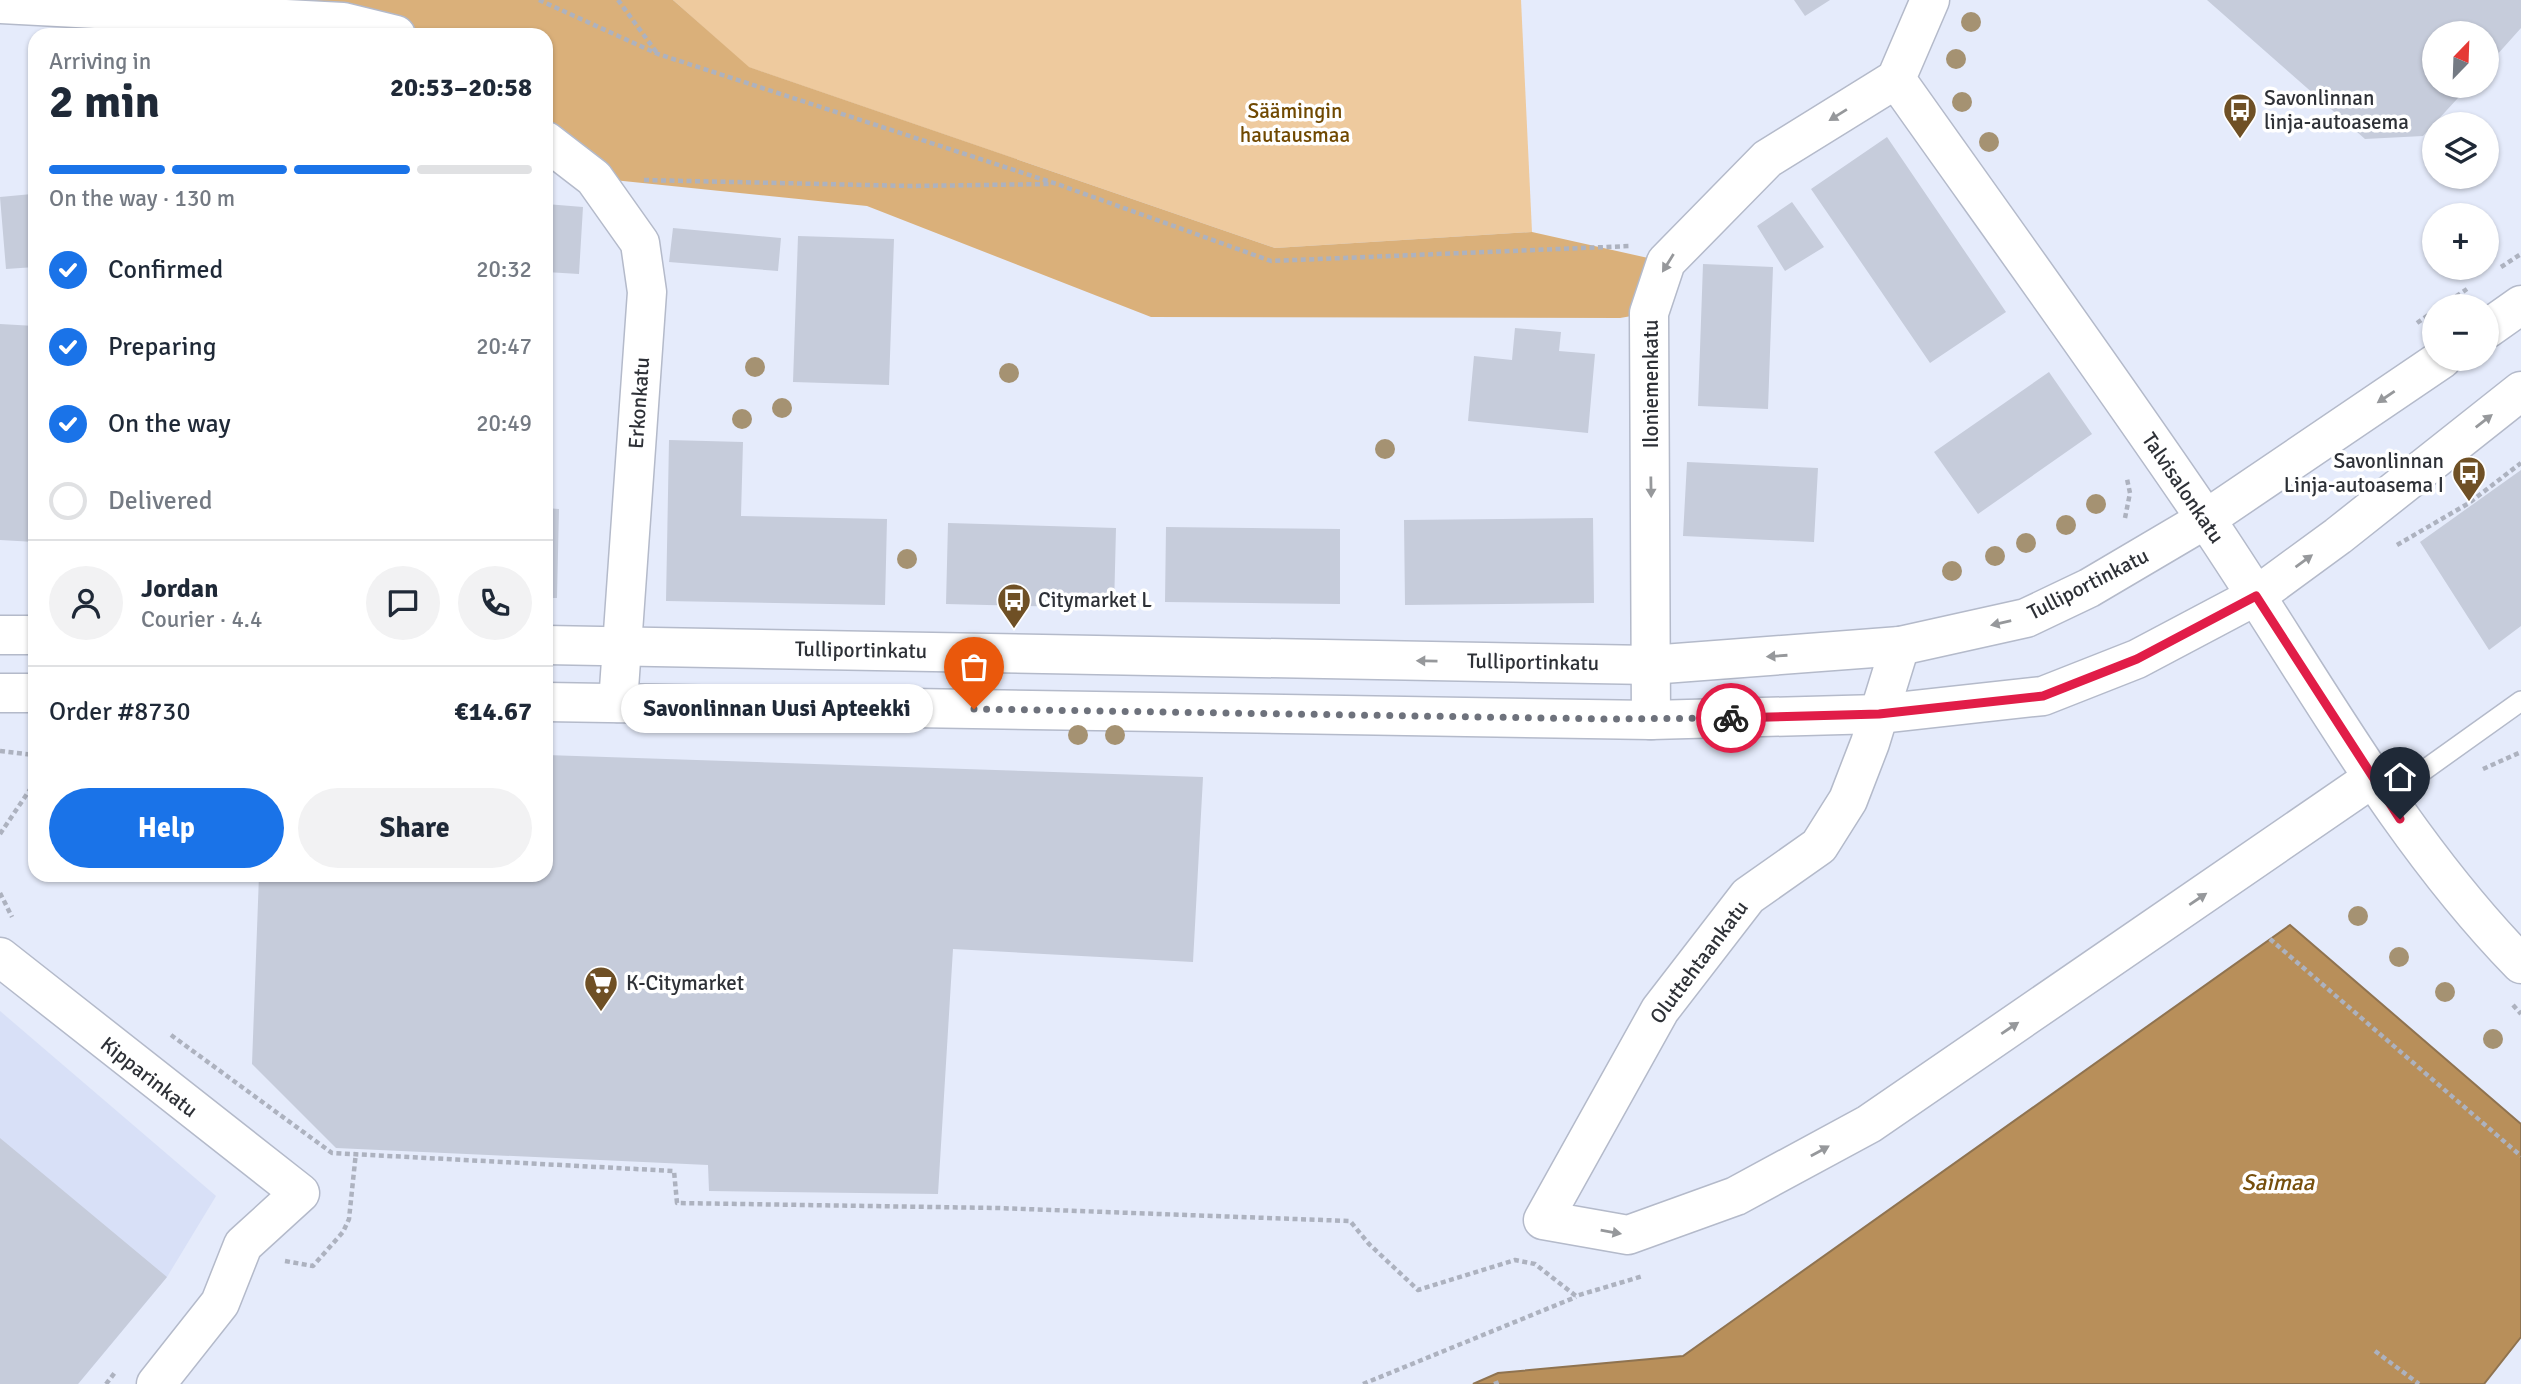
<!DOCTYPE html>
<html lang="en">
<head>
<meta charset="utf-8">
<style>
  :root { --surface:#fff; --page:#f2f2f3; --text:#1f2937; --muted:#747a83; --line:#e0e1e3; --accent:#1a73e8 }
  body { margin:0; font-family:Signika,sans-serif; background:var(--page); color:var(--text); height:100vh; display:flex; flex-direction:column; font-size:26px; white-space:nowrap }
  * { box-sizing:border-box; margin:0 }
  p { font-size:23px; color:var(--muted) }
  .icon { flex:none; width:38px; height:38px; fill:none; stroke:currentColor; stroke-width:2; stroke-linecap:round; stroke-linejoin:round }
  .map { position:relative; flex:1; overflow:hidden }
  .panel { position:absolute; left:28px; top:28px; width:525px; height:854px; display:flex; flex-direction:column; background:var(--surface); border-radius:21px; box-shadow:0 2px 5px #0004 }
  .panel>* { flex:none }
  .needle { width:46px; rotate:23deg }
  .controls { position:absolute; left:2422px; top:21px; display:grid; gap:14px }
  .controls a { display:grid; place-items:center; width:77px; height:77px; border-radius:50%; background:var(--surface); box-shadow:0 2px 5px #0004; font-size:35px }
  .pin { position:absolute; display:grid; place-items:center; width:60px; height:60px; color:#fff; margin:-72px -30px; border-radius:50% 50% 50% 0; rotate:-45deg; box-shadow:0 0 7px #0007 }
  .pin .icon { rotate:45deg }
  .courier { position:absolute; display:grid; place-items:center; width:70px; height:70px; margin:-35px; border:5px solid #e11d48; border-radius:50%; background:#fff; color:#222; box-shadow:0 2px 9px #0007 }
  .bubble { position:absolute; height:49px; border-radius:24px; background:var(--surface); box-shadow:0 2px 5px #0004; font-size:23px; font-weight:700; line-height:49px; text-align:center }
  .headline em { font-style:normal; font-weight:700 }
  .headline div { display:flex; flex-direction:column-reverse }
  .headline { display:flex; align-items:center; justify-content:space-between; height:119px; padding:0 21px }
  h1 { font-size:46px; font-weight:700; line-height:52px }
  .bar { display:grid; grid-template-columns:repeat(4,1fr); gap:10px 7px; align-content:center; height:84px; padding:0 21px }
  .bar i { height:9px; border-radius:5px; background:var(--line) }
  .bar .current { background:var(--accent) }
  .bar p { grid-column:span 4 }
  .line { display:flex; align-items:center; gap:18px; padding:0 21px; border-top:2px solid var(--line) }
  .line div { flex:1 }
  .round { display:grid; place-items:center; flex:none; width:74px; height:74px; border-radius:37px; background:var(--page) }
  ol { padding:0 21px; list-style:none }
  li { display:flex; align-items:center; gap:21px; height:77px }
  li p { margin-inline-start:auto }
  li .icon { padding:7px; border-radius:50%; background:var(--accent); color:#fff; stroke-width:4 }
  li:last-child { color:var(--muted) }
  li i { width:38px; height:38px; border:4px solid var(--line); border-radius:50% }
  .primary-button { display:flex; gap:14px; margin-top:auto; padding:14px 21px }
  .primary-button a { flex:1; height:80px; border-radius:42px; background:var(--accent); color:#fff; font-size:28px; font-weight:700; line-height:80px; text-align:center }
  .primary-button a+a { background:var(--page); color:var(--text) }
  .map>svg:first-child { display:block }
</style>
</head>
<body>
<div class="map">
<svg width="2521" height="1384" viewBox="0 0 2521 1384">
  <rect width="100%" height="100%" fill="#e5ebfb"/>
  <!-- built -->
  <path fill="#d8e0f7" d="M 0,1011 L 216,1196 L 167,1277 L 78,1384 L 0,1384 Z"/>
  <!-- green -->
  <path fill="#eeca9e" d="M 673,0 L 1521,0 L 1532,232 L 1275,248 L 748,67 Z"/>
  <!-- forest -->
  <path fill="#dab07a" d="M 287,0 L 673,0 L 749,67 L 1275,248 L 1532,232 L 1666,262 L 1649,313 L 1620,318 L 1151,317 L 867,206 L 594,178 L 546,141 L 546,35 L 396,35 Z"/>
  <!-- water -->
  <path fill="#b88f5a" stroke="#8f7350" stroke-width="2" d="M 2290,925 L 2521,1124 L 2521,1337 L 2484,1384 L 1473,1384 L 1498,1373 L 1683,1356 Z"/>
  <!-- building -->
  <path fill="#c6ccdb" d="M 1794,0 L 1830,0 L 1805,16 Z
    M 2207,0 L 2521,0 L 2521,28 L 2487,66 L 2487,33 L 2434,33 L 2434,86 L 2469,86 L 2423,136 L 2365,139 Z
    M 1887,137 L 2006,312 L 1930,363 L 1811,189 Z
    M 32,194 L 35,267 L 6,269 L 0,197 Z
    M 1792,202 L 1824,247 L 1785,271 L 1757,226 Z
    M 546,204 L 583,207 L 579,274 L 546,272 Z
    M 673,228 L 781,238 L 778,271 L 669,262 Z
    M 798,236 L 894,239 L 889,385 L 793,382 Z
    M 1703,264 L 1773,267 L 1768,409 L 1698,406 Z
    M 0,324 L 35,326 L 35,542 L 0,540 Z
    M 1515,328 L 1561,332 L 1559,351 L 1595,354 L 1588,433 L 1468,421 L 1474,356 L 1512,360 Z
    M 2049,372 L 2092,434 L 1978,514 L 1934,452 Z
    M 669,440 L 743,442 L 741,516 L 887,519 L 885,605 L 666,601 Z
    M 1687,462 L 1818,468 L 1814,542 L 1683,536 Z
    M 2521,470 L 2521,626 L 2489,650 L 2420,542 Z
    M 546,508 L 559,509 L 557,598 L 546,598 Z
    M 1593,518 L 1594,603 L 1405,605 L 1404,520 Z
    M 948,523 L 1116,528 L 1114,608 L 946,604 Z
    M 1166,527 L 1340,529 L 1340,604 L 1165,602 Z
    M 546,755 L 1203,777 L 1193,962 L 953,949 L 938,1194 L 709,1191 L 708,1165 L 336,1148 L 252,1064 L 259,875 L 546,875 Z
    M 0,1138 L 167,1277 L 78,1384 L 0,1384 Z"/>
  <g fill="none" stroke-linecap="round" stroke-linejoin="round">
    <!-- service casing -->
    <g stroke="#b4baca" stroke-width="22">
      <path id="service" d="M 2390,801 L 2423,771 L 2521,701"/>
    </g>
    <!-- minor casing -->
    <g stroke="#b4baca" stroke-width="41">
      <path id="minor" d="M 1930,0 L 1896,79 C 2000,226 2106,372 2207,521 C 2308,670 2394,834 2521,964
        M 0,4 L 343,22 L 396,35
        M 546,141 L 594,178 L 640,243 L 647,292 L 618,703
        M 1900,646 L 1870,743 L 1848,800 L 1819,846 L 1748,896 L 1660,1010 L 1543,1220 L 1628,1235 L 1736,1196 L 1869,1124 L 2374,777
        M 1651,720 L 1649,313 L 1666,262 L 1767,159 L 1896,79
        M 0,957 L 300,1193 L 243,1245 L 220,1303 L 156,1384"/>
    </g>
    <!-- secondary casing -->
    <g stroke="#b4baca" stroke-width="41">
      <path id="secondary" d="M 2487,329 L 2521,305
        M 0,635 L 35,635
        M 546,645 L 1650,665 L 1900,646 L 2026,618 L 2089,588 L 2206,519 L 2442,359
        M 0,693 L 35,693
        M 546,702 L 1651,720 L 1879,714 L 2043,696 L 2137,659 L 2256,596 L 2338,536 L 2521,391"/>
    </g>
    <!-- path -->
    <path stroke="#adb2bf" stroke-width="4.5" stroke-dasharray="5 3.5" stroke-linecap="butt" d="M 539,0 L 658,54 L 1057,184 L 1271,261 L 1630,246
      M 618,0 L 657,53
      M 644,180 L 911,186 L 1052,184
      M 2501,267 L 2521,254
      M 2442,306 L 2467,289
      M 2417,323 L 2434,311
      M 2125,518 L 2130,493 L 2127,479
      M 2397,545 L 2469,503 L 2521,463
      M 0,751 L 35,755
      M 2483,769 L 2521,752
      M 0,834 L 35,782
      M 0,893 L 12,917
      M 2270,939 L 2521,1156
      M 2513,1005 L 2521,1014
      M 171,1035 L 332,1153 L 674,1171 L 677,1203 L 997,1208 L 1350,1221 L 1369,1244 L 1418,1290 L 1515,1260 L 1535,1264 L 1576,1296 L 1643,1276
      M 285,1261 L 313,1266 L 343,1232 L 349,1219 L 356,1152
      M 2375,1351 L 2419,1384
      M 106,1384 L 116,1371
      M 1363,1384 L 1576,1297
      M 1494,1384 L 1502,1381"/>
    <!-- service -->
    <use href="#service" stroke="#fff" stroke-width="19"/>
    <!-- minor -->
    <use href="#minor" stroke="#fff" stroke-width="38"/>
    <!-- secondary -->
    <use href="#secondary" stroke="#fff" stroke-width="38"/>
  </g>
  <!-- trees -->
  <g fill="#a59272">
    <circle cx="1971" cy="22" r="10"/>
    <circle cx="1956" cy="59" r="10"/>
    <circle cx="1962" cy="102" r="10"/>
    <circle cx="1989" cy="142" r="10"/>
    <circle cx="755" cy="367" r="10"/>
    <circle cx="1009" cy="373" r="10"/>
    <circle cx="782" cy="408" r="10"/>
    <circle cx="742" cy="419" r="10"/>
    <circle cx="1385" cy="449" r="10"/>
    <circle cx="2096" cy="504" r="10"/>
    <circle cx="2066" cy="525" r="10"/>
    <circle cx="2026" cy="543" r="10"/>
    <circle cx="1995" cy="556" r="10"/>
    <circle cx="907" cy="559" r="10"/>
    <circle cx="1952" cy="571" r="10"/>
    <circle cx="1078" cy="735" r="10"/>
    <circle cx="1115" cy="735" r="10"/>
    <circle cx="2358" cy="916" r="10"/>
    <circle cx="2399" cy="957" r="10"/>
    <circle cx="2445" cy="992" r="10"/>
    <circle cx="2493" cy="1039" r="10"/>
  </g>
  <!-- one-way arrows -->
  <defs><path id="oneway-solid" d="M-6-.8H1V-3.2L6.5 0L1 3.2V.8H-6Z" transform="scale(1.75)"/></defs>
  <g fill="#96989b">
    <use href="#oneway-solid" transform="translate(1838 115) rotate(148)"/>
    <use href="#oneway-solid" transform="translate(1668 263) rotate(122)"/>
    <use href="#oneway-solid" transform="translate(2386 397) rotate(146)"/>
    <use href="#oneway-solid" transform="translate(2484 421) rotate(-38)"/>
    <use href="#oneway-solid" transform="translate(1651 487) rotate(89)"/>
    <use href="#oneway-solid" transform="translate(2304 561) rotate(-36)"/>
    <use href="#oneway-solid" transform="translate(2001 623) rotate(167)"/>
    <use href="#oneway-solid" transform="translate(1777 656) rotate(176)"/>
    <use href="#oneway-solid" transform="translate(1427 661) rotate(-179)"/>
    <use href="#oneway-solid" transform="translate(2198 899) rotate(-34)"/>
    <use href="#oneway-solid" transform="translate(2010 1028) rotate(-34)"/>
    <use href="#oneway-solid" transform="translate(1820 1151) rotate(-29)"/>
    <use href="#oneway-solid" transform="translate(1611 1232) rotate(10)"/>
  </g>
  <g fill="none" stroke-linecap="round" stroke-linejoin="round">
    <!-- done -->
    <path stroke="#6e727c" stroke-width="7" stroke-dasharray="0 12.6" d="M 974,709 L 1607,719 L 1731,718"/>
    <!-- route -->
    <path stroke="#e11d48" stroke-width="9" d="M 1731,718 L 1879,714 L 2043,696 L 2137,659 L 2256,596 L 2400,819"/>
  </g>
  <!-- icons -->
  <defs>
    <g id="bus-pin" transform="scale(1.75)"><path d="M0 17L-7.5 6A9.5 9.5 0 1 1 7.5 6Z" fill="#6f5025" stroke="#fff"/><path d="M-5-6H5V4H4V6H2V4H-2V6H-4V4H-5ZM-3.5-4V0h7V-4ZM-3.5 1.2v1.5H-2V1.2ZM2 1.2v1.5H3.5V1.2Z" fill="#fff"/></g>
    <g id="supermarket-pin" transform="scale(1.75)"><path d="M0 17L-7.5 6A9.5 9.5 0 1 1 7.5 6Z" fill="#6f5025" stroke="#fff"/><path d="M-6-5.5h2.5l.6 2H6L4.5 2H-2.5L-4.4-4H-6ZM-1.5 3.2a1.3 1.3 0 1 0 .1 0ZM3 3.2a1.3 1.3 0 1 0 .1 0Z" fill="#fff"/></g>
  </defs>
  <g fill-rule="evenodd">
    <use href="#bus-pin" x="2240" y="110"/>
    <use href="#bus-pin" x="2469" y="473"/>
    <use href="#bus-pin" x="1014" y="600"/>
    <use href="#supermarket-pin" x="601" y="983"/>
  </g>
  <g text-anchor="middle" stroke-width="7" stroke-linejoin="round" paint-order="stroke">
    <!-- poi labels -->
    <g font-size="21" fill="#2e3137" stroke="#fff" text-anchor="start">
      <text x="2264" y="105">Savonlinnan<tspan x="2264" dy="24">linja-autoasema</tspan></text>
      <text x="2444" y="468" text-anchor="end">Savonlinnan<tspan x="2444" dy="24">Linja-autoasema I</tspan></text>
      <text x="1038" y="607">Citymarket L</text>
      <text x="626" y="990">K-Citymarket</text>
    </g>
    <!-- park labels -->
    <g font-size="21" fill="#704901" stroke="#fff">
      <text x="1295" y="118">Säämingin<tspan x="1295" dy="24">hautausmaa</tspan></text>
    </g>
    <!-- street labels -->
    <g font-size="21" fill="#2e3137" stroke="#fff">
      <text transform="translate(1651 384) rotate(-90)" y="7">Iloniemenkatu</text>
      <text transform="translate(639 403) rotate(-86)" y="7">Erkonkatu</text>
      <text transform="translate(2183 488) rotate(56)" y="7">Talvisalonkatu</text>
      <text transform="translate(2088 584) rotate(-27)" y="7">Tulliportinkatu</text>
      <text transform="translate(861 650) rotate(1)" y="7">Tulliportinkatu</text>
      <text transform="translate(1533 662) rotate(1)" y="7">Tulliportinkatu</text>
      <text transform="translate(1699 962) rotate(-53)" y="7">Oluttehtaankatu</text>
      <text transform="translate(149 1077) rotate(38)" y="7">Kipparinkatu</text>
    </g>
    <!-- water labels -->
    <g font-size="23" font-style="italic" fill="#774f0c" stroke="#fff">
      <text x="2278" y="1190">Saimaa</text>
    </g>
  </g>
</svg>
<div class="controls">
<a><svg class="needle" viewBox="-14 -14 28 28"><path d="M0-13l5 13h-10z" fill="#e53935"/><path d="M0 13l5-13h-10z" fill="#747a83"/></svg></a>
<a><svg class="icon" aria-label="layers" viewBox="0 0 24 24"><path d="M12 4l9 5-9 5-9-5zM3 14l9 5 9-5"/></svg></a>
<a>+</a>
<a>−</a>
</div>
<div class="pin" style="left:974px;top:709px;background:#ea580c"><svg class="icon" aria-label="bag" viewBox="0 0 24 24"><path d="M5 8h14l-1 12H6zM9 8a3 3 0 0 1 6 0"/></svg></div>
<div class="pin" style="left:2400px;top:819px;background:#1f2937"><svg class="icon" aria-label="home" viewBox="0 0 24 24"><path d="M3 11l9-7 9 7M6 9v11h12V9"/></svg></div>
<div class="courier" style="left:1731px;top:718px"><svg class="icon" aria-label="bike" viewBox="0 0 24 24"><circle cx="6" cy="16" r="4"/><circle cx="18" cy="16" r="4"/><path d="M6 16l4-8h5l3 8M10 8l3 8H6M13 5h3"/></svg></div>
<div class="bubble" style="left:621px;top:684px;width:312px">Savonlinnan Uusi Apteekki</div>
<section class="panel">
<div class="headline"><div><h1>2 min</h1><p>Arriving in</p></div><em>20:53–20:58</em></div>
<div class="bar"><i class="current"></i><i class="current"></i><i class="current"></i><i></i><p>On the way · 130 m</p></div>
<ol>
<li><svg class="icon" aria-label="check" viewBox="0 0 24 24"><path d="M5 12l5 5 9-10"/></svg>Confirmed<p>20:32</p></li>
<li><svg class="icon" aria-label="check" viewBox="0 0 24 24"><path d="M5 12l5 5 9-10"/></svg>Preparing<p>20:47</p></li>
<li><svg class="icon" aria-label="check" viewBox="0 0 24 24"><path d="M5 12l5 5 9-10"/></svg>On the way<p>20:49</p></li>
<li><i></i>Delivered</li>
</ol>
<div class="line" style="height:126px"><a class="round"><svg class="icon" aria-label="person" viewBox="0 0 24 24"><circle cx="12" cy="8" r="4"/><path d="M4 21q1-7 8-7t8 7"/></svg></a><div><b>Jordan</b><p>Courier · 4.4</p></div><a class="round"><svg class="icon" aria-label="chat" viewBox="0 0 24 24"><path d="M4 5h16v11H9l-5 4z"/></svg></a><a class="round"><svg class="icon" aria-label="phone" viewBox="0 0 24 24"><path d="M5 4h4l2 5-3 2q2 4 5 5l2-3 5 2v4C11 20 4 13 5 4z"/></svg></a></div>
<div class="line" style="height:91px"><div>Order #8730</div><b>€14.67</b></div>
<div class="primary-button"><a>Help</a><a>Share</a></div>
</section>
</div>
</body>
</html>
